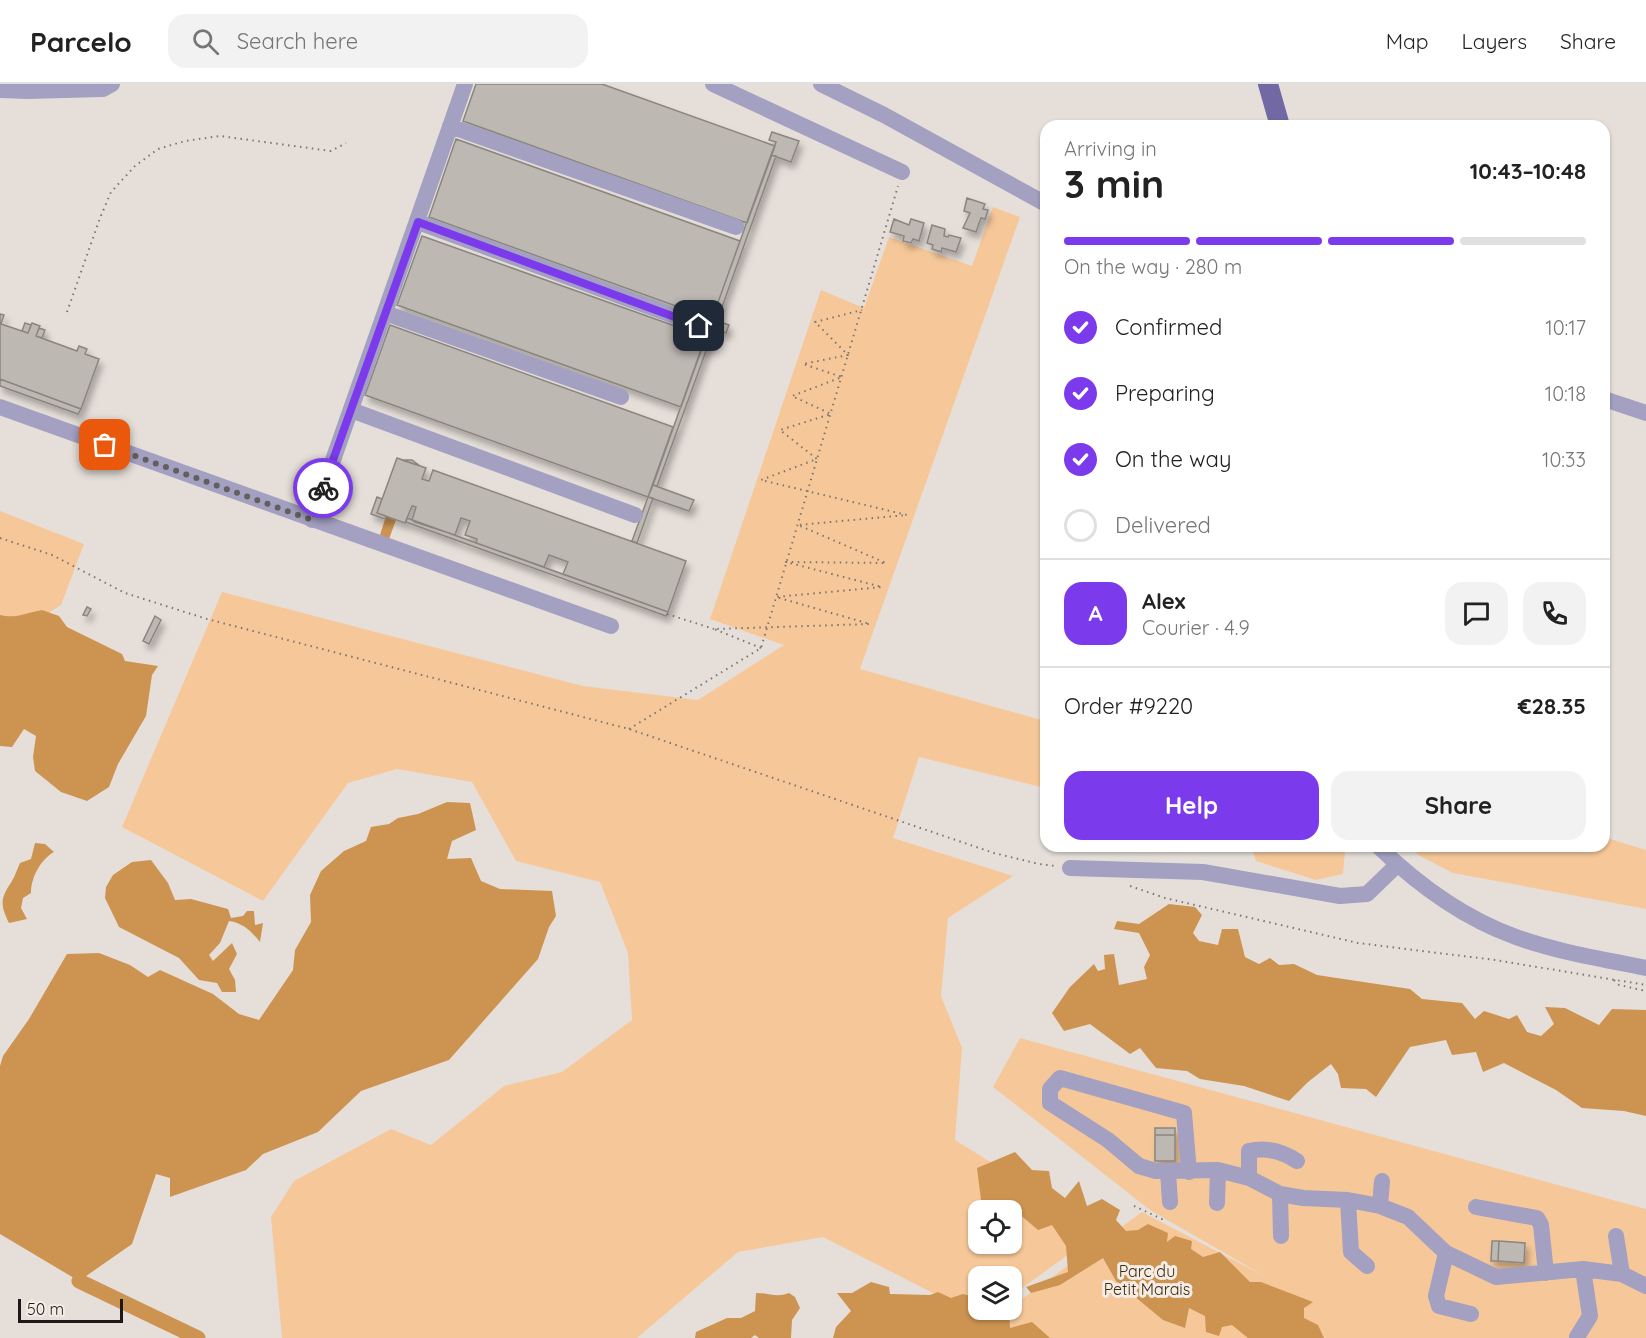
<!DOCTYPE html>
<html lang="en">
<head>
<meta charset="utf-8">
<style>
  :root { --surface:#fff; --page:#f2f2f2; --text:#222; --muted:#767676; --line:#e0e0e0; --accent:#7c3aed }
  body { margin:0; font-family:Quicksand,sans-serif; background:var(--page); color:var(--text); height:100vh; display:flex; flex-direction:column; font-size:22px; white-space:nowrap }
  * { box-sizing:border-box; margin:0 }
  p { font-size:20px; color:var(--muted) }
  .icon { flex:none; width:33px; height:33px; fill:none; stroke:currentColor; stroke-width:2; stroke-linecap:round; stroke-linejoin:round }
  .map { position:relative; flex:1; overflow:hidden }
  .panel { position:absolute; left:1040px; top:36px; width:570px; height:732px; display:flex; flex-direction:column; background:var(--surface); border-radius:18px; box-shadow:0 2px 4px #0004 }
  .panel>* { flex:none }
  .fabs { position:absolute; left:968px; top:1116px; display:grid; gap:12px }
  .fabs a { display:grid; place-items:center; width:54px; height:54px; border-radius:12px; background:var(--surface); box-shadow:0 2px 4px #0004; font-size:30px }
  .scale { position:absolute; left:18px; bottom:15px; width:105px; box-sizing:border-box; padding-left:6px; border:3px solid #1c1a18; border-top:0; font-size:16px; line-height:21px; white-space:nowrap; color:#1c1a18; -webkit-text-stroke:4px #f3ede6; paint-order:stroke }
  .pin { position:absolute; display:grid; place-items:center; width:51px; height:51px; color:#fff; margin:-26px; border-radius:12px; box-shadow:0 3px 9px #0006 }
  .courier { position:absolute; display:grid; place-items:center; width:60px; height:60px; margin:-30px; border:4px solid #7c3aed; border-radius:50%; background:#fff; color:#222; box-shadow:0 2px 8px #0007 }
  .headline em { font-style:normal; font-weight:700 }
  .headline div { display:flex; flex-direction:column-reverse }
  .headline { display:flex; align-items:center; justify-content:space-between; height:102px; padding:0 24px }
  h1 { font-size:39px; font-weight:700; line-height:45px }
  .bar { display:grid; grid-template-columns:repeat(4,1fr); gap:9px 6px; align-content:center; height:72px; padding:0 24px }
  .bar i { height:8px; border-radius:4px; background:var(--line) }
  .bar .on { background:var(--accent) }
  .bar p { grid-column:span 4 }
  .line { display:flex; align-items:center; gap:15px; padding:0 24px; border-top:2px solid var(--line) }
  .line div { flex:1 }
  .round { display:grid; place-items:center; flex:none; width:63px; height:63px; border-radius:18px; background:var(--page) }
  ol { padding:0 24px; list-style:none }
  li { display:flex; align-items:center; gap:18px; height:66px }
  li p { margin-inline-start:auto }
  li .icon { padding:6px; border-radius:50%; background:var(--accent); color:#fff; stroke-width:4 }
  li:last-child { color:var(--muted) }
  li i { width:33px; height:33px; border:3px solid var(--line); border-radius:50% }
  .button { display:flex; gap:12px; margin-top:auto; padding:12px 24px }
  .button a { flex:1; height:69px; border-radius:18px; background:var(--accent); color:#fff; font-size:24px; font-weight:700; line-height:69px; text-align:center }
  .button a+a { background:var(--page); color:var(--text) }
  header { display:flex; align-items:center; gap:36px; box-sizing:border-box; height:84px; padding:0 30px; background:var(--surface); border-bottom:2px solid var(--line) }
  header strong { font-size:28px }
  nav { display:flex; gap:33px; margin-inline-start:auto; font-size:21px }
  .search { width:420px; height:54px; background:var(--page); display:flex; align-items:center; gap:15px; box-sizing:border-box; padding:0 21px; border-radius:18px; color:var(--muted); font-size:22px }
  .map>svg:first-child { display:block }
</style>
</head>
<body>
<header>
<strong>Parcelo</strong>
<div class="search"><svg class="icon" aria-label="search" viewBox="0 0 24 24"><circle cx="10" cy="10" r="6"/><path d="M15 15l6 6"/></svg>Search here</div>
<nav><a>Map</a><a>Layers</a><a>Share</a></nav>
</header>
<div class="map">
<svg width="1646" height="1254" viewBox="0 0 1646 1254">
  <defs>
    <filter id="shadow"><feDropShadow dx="3.5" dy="6" stdDeviation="3" flood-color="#0004"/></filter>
  </defs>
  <rect width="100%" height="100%" fill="#e6dfd9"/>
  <!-- green -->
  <path fill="#f6c899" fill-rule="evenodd" d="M 993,123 L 1020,133 L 860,585 L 1045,637 L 1045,704 L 919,673 L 893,754 L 1013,792 L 948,834 L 941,912 L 962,964 L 955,1056 L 1101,1147 L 1011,1212 L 1011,1192 L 978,1192 L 978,1226 L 982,1234 L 823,1153 L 738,1168 L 637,1254 L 282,1254 L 271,1133 L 294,1097 L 391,1045 L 431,1061 L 504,1002 L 562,988 L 632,936 L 628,869 L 600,798 L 516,777 L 472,698 L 397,685 L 348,699 L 263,817 L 122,743 L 222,508 L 583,602 L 698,616 L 784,561 L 710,535 L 821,206 L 864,224 L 889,153 L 972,182 ZM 978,1126 L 1011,1126 L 1011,1160 L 978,1160 Z
    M 0,427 L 84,460 L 61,521 L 24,545 L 0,592 Z
    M 1604,753 L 1646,766 L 1646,825 L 1453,789 L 1420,772 L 1409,762 L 1604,762 Z
    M 1251,762 L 1343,762 L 1345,767 L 1343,790 L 1316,796 L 1256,777 Z
    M 1020,954 L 1646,1125 L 1646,1254 L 968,1254 L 1008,1226 L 1011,1226 L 1011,1223 L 1142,1128 L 1266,1193 L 1150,1126 L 993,1003 Z"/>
  <!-- water -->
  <path fill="#cd9351" d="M 386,432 L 396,436 L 389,455 L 380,451 Z
    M 42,526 L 59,532 L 67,543 L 122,570 L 125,577 L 158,582 L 152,591 L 146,632 L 118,680 L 109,703 L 87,717 L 61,708 L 35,687 L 33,673 L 36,652 L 24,645 L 12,663 L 0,662 L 0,531 C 16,535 25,529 42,526 Z
    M 447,718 L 470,719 L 476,746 L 452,757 L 447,775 L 471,774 L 481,797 L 500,805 L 552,807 L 556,832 L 549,843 L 538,875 L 449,976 L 361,1007 L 318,1048 L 263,1070 L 246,1086 L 170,1113 L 170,1094 L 156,1090 L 132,1160 L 79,1197 L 0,1150 L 0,982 L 3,972 L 29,935 L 67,870 L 99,869 L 130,881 L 148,893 L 160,886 L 213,910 L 239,930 L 259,936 L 293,886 L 295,866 L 311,838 L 310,811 L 321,787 L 344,767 L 366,757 L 371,743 L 389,740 L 398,734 L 418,730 Z
    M 35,759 L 45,760 L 54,768 C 40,776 31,794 31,809 L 23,814 L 21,824 L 27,835 L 9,839 C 0,820 0,815 12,797 C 15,792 17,785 20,779 L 31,775 Z
    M 151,776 L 168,799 L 175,816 L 191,815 L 228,825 L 231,834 L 243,832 L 247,827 L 254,827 L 255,841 L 263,839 L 260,858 C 251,847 243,839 229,837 L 220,859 L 209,871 L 213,877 L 232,859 L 237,870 L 229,885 L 235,896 L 236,908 L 222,908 L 217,899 L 199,896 L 179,874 L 119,843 L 105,814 L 106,803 L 113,791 L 132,778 Z
    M 1169,820 L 1195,823 L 1202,831 L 1193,849 L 1199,857 L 1218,861 L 1222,845 L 1238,845 L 1245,873 L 1259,880 L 1270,874 L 1279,881 L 1294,880 L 1317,891 L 1410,905 L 1422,915 L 1462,919 L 1475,935 L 1484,927 L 1509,935 L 1517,931 L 1527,948 L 1541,952 L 1554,940 L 1545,923 L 1565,924 L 1599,941 L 1612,925 L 1646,926 L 1646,1032 L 1624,1027 L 1582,1024 L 1556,1006 L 1504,979 L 1483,988 L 1476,968 L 1452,971 L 1446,956 L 1410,963 L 1376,1013 L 1366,1005 L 1341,1004 L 1338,990 L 1331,980 L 1308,998 L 1289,1017 L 1244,1002 L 1200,995 L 1187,987 L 1156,984 L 1140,964 L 1130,970 L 1090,940 L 1064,947 L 1052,929 L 1070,903 L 1094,880 L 1098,887 L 1105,885 L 1104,871 L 1114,870 L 1119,901 L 1147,895 L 1144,883 L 1150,871 L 1139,849 L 1114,845 L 1117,837 L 1139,840 Z
    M 1015,1068 L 1032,1086 L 1049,1087 L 1052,1104 L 1065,1114 L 1079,1097 L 1087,1122 L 1102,1115 L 1120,1126 L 1116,1136 L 1126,1147 L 1138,1146 L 1148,1140 L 1168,1149 L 1167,1158 L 1175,1152 L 1192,1157 L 1191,1165 L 1203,1173 L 1220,1168 L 1250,1198 L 1261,1198 L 1313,1218 L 1304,1224 L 1304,1234 L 1318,1241 L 1324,1254 L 1248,1254 L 1232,1241 L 1222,1243 L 1219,1252 L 1206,1248 L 1205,1232 L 1189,1224 L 1185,1244 L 1163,1236 L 1116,1197 L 1103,1174 L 1060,1201 L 1031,1209 L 1026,1203 L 1068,1188 L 1066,1162 L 1052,1141 L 1038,1146 L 1018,1129 L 981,1116 L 977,1084 Z
    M 871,1198 L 889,1203 L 890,1210 L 930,1211 L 938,1208 L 951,1214 L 963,1210 L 978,1214 L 978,1226 L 1009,1226 L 1010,1244 L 1032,1238 L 1050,1254 L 833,1254 L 836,1243 L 851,1227 L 837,1209 L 852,1209 Z
    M 756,1209 C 769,1209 777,1214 789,1209 L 795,1213 L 800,1224 L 792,1236 L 791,1254 L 759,1254 L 755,1251 L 751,1254 L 695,1254 L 696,1248 L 727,1234 L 741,1234 L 755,1227 Z"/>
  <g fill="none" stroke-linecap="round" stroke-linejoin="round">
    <!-- canal -->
    <path stroke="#cd9351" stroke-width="15" d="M 79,1197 L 198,1254"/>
  </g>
  <!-- building -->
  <path fill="#beb8b2" stroke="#8b857f" stroke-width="1.5" filter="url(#shadow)" d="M 476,0 L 602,0 L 775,62 L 747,139 L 463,37 Z
    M 772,48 L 799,57 L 791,78 L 771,71 L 776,58 L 769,56 Z
    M 456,55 L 740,157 L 712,235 L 429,133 Z
    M 771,71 L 776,72 L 717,237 L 712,235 Z
    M 967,114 L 985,120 L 983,125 L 988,126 L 985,135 L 981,134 L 976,148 L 963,144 L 970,129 L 964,127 Z
    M 894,135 L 909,141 L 911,135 L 924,139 L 919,157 L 913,155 L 911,159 L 903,157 L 904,152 L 890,148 Z
    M 932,141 L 945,145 L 944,152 L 948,153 L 949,151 L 961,154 L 956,168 L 942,164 L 941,168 L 932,165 L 933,161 L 927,159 Z
    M 422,152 L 706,253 L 681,323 L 397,221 Z
    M 0,230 L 4,231 L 1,240 L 28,249 L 32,239 L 40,242 L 36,252 L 77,267 L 79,262 L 87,265 L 85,270 L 99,275 L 81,325 L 0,295 Z
    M 712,235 L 729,241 L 726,249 L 709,243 Z
    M 25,239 L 31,241 L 28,249 L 22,247 Z
    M 390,241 L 673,343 L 648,413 L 365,311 Z
    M 709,243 L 714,245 L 657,402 L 653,401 Z
    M 39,244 L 45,246 L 42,254 L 36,252 Z
    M 0,295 L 81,325 L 78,330 L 0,302 Z
    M 397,374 L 426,384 L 422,395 L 429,397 L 433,386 L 686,477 L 668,528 L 563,490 L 568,478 L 549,471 L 544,483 L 476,459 L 477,455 L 465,451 L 470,437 L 461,434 L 455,451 L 415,438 L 412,436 L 416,423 L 412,422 L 405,439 L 377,429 Z
    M 402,376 L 412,376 L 420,382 Z
    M 653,401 L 694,416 L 689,427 L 648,413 Z
    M 377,413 L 382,415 L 377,429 L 386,432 L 385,435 L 371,430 Z
    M 648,413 L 653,414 L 637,459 L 632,457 Z
    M 407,434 L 668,528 L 666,532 L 406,438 Z
    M 87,523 L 91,525 L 87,532 L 83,531 Z
    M 155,532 L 161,536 L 149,560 L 143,557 Z
    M 1155,1044 L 1175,1044 L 1175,1051 L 1155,1051 Z
    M 1155,1051 L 1175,1051 L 1175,1077 L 1155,1077 Z
    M 1492,1157 L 1499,1157 L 1498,1177 L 1491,1177 Z
    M 1499,1157 L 1525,1159 L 1524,1179 L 1498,1177 Z"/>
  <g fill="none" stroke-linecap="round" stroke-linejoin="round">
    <!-- path -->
    <path stroke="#797571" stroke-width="2" stroke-dasharray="1.5 4.5" stroke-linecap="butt" d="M 67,228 L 100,134 L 111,108 L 135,82 L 158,65 L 185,57 L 220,52 L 331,67 L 346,59
      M 0,454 L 52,471 L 125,509 L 207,535 L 629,645 L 994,769 L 1039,780 L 1055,782
      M 667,530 L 714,545
      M 761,564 L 714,545 L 870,540 L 776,513 L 882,503 L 786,478 L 886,479 L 798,441 L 907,431 L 761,396 L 817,375 L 780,346 L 831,330 L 792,312 L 842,293 L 803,280 L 848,271 L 815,238 L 862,226
      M 629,645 L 761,564 L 898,102
      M 1130,802 L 1165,814 L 1358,859 L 1495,876 L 1646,901
      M 1614,896 L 1619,901 L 1646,907
      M 1134,1122 L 1162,1135 L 1164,1132"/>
    <!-- minor -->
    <path stroke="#a3a0c1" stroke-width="16" d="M 713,0 L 902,88
      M 821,0 L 884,31 L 1046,120
      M 0,6 L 27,7 L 103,5 L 112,0
      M 450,42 L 736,143
      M 418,138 L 699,241
      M 385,229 L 621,313
      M 1604,315 L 1646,329
      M 0,323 L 611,542
      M 351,326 L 635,431
      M 312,436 L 465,0
      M 1378,762 C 1418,801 1463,834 1516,853 C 1557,868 1603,875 1646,884
      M 1070,784 L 1203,788 L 1340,812 L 1367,810 L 1397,781
      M 1168,1087 L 1170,1118
      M 1189,1088 L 1184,1029 L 1060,994 L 1050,1005 L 1050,1019 L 1108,1056 L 1139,1082 L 1156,1087 L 1218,1086 L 1249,1094 L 1280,1110 L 1303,1114 L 1348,1116 L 1380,1122 L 1408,1133 L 1446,1169 L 1496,1193 L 1583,1185 L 1622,1190 L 1646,1202
      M 1249,1094 L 1249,1067 C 1266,1063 1283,1068 1297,1077
      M 1280,1110 L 1281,1152
      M 1348,1116 L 1351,1168 L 1367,1182
      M 1217,1119 L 1218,1086
      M 1380,1122 L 1382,1097
      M 1476,1123 L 1537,1134 L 1541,1141 L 1546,1189
      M 1616,1152 L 1622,1190
      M 1446,1169 L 1436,1212 L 1439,1222 L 1471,1230
      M 1577,1253 L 1590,1232 L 1583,1185"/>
    <!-- major -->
    <path stroke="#7168a4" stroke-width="20" d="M 1268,0 L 1280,42"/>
  </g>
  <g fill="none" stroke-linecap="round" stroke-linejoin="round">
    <!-- done -->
    <path stroke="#635f5c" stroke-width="6" stroke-dasharray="0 10.8" d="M 105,361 L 312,436 L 323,404"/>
    <!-- route -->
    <path stroke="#7c3aed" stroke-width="8" d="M 323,404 L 418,138 L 699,242"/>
  </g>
  <g text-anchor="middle" stroke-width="6" stroke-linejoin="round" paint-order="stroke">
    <!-- park labels -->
    <g font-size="16" fill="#422a0d" stroke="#f3ede6">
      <text x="1147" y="1193">Parc du<tspan x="1147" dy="18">Petit Marais</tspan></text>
    </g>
  </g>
</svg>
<div class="fabs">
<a><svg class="icon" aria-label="locate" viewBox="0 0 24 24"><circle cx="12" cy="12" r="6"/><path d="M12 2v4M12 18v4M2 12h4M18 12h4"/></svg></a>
<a><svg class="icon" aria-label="layers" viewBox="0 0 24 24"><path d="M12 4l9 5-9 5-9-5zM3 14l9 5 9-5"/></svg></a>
</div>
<div class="scale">50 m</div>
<div class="pin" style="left:105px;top:361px;background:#ea580c"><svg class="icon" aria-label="bag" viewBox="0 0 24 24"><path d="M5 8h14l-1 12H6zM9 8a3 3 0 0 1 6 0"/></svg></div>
<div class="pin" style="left:699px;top:242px;background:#1f2937"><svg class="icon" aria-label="home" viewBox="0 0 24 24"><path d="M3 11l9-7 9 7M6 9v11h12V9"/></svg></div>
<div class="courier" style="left:323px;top:404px"><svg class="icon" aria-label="bike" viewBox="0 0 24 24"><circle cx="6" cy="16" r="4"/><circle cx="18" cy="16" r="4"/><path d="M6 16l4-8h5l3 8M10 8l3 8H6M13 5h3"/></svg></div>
<section class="panel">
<div class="headline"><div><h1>3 min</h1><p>Arriving in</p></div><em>10:43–10:48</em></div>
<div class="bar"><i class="on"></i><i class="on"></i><i class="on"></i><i></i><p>On the way · 280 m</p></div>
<ol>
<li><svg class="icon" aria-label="check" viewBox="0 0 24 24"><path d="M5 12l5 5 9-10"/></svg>Confirmed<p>10:17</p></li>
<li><svg class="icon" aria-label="check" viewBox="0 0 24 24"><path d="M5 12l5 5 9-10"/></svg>Preparing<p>10:18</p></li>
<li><svg class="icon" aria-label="check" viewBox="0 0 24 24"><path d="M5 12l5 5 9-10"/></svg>On the way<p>10:33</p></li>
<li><i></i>Delivered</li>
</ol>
<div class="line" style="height:108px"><b class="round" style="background:var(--accent);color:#fff">A</b><div><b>Alex</b><p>Courier · 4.9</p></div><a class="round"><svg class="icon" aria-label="chat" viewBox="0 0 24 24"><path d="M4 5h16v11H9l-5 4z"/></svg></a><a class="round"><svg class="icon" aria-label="phone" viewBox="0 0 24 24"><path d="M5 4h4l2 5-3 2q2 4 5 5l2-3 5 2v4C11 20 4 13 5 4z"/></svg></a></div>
<div class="line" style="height:78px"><div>Order #9220</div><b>€28.35</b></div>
<div class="button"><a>Help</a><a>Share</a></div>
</section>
</div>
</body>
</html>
